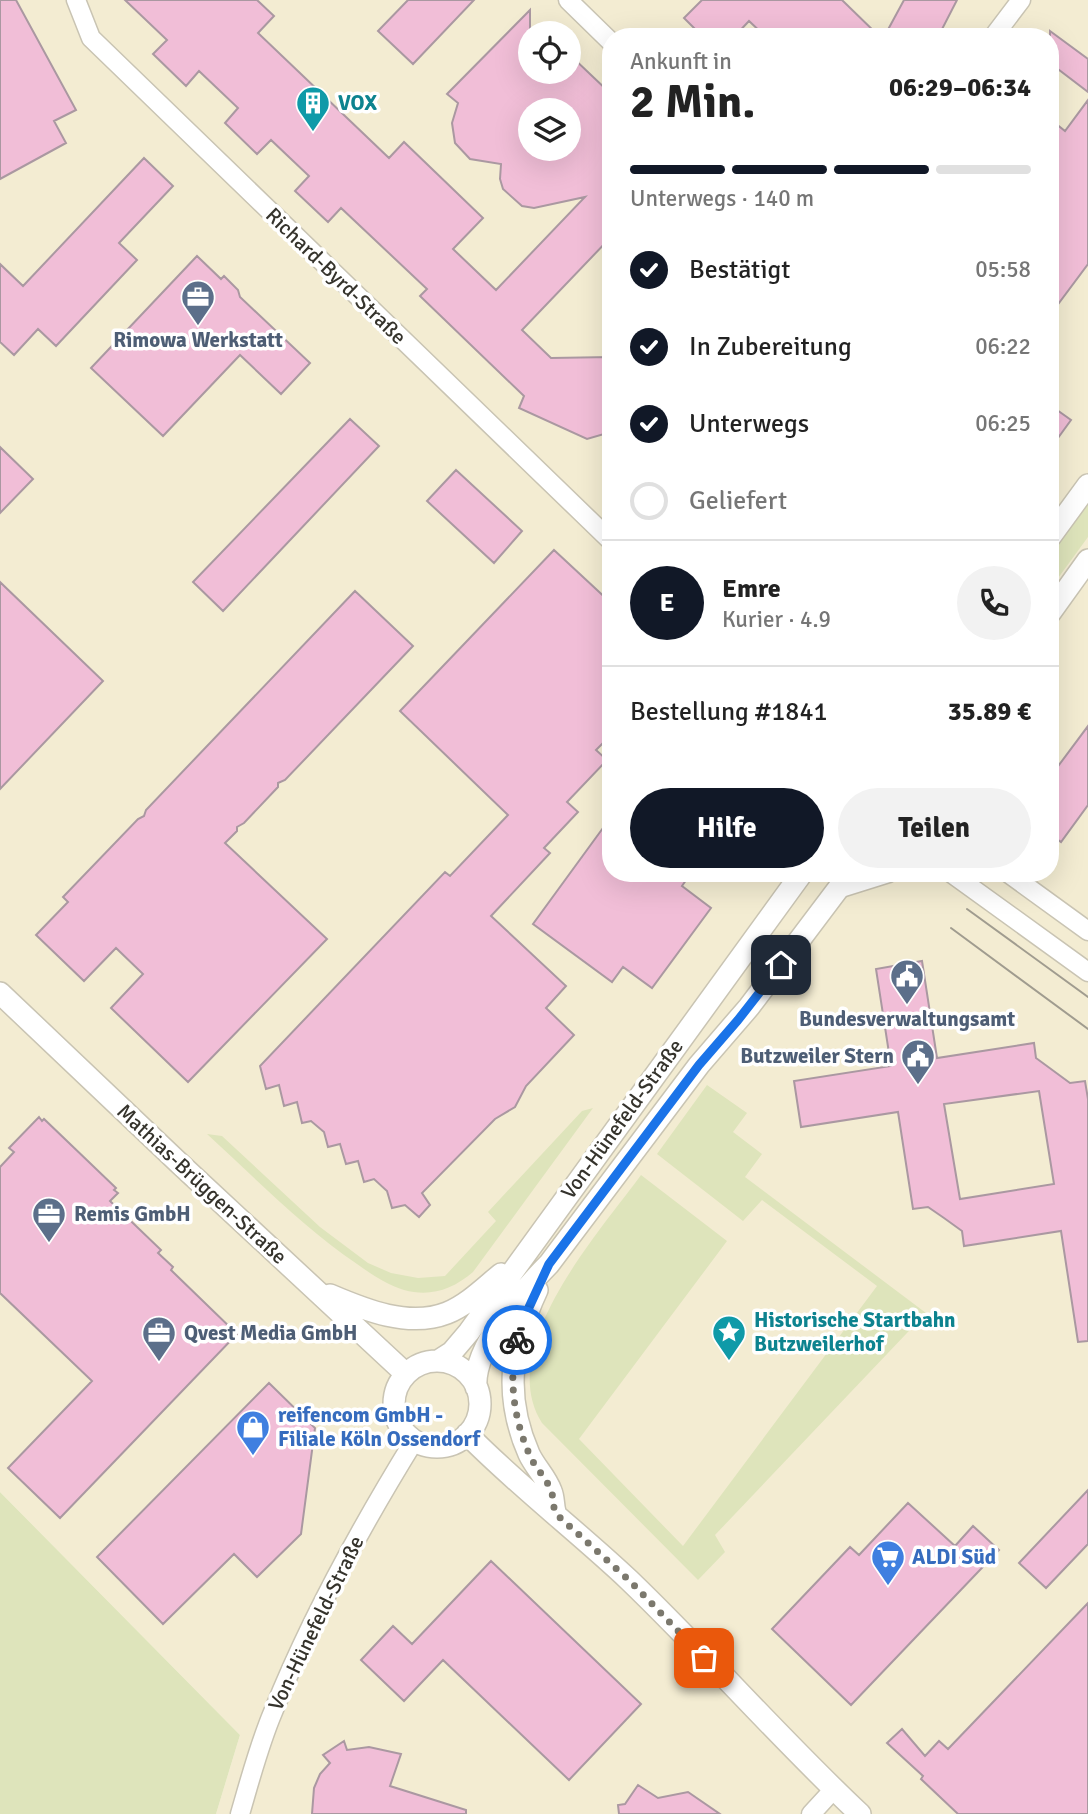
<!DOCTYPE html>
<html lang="de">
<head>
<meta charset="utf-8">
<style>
  :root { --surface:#fff; --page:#f2f2f2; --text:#222; --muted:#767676; --line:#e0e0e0; --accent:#111827 }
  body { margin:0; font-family:Signika,sans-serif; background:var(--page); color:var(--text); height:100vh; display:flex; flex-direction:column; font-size:26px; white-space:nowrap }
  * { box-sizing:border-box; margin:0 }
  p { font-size:23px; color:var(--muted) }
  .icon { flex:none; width:38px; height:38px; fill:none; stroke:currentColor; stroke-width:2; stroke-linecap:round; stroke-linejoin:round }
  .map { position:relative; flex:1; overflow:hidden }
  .panel { position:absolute; left:602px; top:28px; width:457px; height:854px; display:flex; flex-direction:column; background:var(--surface); border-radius:28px; box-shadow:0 7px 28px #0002 }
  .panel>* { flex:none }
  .buttons { position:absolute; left:518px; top:21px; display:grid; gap:14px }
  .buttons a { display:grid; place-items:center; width:63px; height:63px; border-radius:50%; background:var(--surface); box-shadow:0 7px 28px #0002; font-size:35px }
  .pin { position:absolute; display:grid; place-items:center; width:60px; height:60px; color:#fff; margin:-30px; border-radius:14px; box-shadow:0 4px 10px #0006 }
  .courier { position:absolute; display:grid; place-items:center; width:70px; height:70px; margin:-35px; border:5px solid #1a73e8; border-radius:50%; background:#fff; color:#222; box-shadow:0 2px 9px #0007 }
  .headline em { font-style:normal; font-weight:800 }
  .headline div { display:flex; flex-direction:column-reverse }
  .headline { display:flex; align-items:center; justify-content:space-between; height:119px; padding:0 28px }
  h1 { font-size:46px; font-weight:800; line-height:52px }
  .bar { display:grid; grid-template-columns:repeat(4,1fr); gap:10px 7px; align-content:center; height:84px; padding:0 28px }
  .bar i { height:9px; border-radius:5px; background:var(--line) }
  .bar .current { background:var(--accent) }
  .bar p { grid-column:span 4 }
  .line { display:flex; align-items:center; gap:18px; padding:0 28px; border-top:2px solid var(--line) }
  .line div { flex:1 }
  .round { display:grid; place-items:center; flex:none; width:74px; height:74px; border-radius:37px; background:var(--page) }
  ol { padding:0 28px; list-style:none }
  li { display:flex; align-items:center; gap:21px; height:77px }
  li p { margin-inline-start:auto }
  li .icon { padding:7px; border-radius:50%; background:var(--accent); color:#fff; stroke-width:4 }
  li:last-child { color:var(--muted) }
  li i { width:38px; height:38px; border:4px solid var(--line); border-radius:50% }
  .primary-button { display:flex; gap:14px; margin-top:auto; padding:14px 28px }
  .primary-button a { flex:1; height:80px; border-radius:42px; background:var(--accent); color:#fff; font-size:28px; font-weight:800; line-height:80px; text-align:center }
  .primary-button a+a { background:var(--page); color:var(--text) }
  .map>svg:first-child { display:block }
</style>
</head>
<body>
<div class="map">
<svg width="1088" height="1814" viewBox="0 0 1088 1814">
  <rect width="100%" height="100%" fill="#fdf8e6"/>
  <!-- built -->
  <path fill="#f3ecd2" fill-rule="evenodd" d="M 0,0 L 1088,0 L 1088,1814 L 216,1814 L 240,1735 L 0,1492 ZM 530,33 L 569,33 L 569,72 L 530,72 ZM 611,37 L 1050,37 L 1050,873 L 611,873 ZM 530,110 L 569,110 L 569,149 L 530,149 Z"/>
  <!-- green -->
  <path fill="#dee4bb" d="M 1088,499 L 1088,537 L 1050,589 L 1050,551 Z
    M 707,1085 L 747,1113 L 733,1132 L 762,1154 L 745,1177 L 926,1313 L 715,1535 L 725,1552 L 698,1580 L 542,1423 C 494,1348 599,1233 641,1175 L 727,1241 L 579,1439 L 683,1546 L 877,1286 L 762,1200 L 743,1221 L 657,1154 Z
    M 593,1108 L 473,1272 C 452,1290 430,1297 404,1290 C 387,1285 371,1274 357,1264 C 303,1227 256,1179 207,1134 L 222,1136 L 320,1227 L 368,1263 L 391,1273 L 418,1278 L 445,1276 L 496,1221 L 488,1212 L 582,1111 Z
    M 0,1492 L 240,1735 L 216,1814 L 0,1814 Z"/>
  <!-- building -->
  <path fill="#f1bed7" stroke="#aa98a1" stroke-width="2" fill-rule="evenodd" d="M 0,0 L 16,0 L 76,110 L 54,121 L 66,143 L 0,179 Z
    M 125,0 L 257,0 L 274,16 L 258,33 L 389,158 L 404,142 L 483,218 L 453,249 L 496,290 L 585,197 L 534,208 L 522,206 L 503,189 L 500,179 L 501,164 L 470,159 L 455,143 L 452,123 L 458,103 L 447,94 L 530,10 L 530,72 L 569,72 L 569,54 L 611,94 L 611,237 L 522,330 L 551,358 L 611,357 L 611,432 L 587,439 L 519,408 L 524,396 L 420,296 L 427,289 L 341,208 L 328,222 L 295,191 L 309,176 L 271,140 L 257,154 L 225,123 L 238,108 L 199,71 L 186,86 L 153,54 L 167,40 ZM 530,110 L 569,110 L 569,149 L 530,149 Z
    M 408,0 L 474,0 L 413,64 L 378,31 Z
    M 702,0 L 842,0 L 880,37 L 766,37 L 749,21 L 734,37 L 722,37 L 716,31 L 698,32 L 684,18 Z
    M 904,0 L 957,0 L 938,37 L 884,37 Z
    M 1050,31 L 1088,59 L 1088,92 L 1050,63 Z
    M 1088,100 L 1088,264 L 1050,315 L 1050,119 L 1065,131 Z
    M 144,158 L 173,186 L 119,243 L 137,260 L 56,346 L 38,329 L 14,355 L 0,342 L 0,264 L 23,286 Z
    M 197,256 L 221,279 L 224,276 L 238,290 L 240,297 L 310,363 L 281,394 L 240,355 L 163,436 L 91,368 Z
    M 1050,405 L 1071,420 L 1050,449 Z
    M 350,419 L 379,446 L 223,611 L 193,582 Z
    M 0,447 L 33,479 L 0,513 Z
    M 456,470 L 522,531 L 494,563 L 427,501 Z
    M 554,550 L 611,603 L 611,735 L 596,750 L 607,760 L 567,802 L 578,812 L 544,848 L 550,853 L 491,916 L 566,986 L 546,1008 L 574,1035 L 526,1086 L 515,1107 L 495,1119 L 422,1193 L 430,1205 L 419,1217 L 405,1205 L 392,1208 L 387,1191 L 374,1179 L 364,1182 L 358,1161 L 346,1164 L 340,1144 L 328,1147 L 324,1132 L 311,1121 L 302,1123 L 297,1102 L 284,1106 L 279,1085 L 266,1089 L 260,1066 L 445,872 L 450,876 L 508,815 L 400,711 Z
    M 0,582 L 103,681 L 0,789 Z
    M 355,591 L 413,646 L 285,780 L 278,783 L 278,787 L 244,823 L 237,827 L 237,831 L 225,843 L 327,939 L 188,1082 L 111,1008 L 143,974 L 116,948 L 84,981 L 36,935 L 68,902 L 63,897 L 138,819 L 144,816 L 146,810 Z
    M 1088,726 L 1088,805 L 1061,842 L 1050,834 L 1050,777 Z
    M 611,817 L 611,873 L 691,873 L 682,886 L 711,908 L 652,988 L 623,967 L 612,982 L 533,924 Z
    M 922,961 L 937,1058 L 1034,1043 L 1036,1058 L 1070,1083 L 1085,1081 L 1088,1099 L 1088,1341 L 1078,1342 L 1061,1231 L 964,1246 L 962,1231 L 944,1218 L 928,1207 L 913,1209 L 898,1112 L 801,1127 L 794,1081 L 891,1066 L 876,969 ZM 1039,1091 L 1054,1184 L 960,1199 L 944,1104 Z
    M 39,1117 L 42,1121 L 44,1119 L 116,1188 L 114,1190 L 118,1193 L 110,1201 L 161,1250 L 158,1253 L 173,1267 L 171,1270 L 237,1334 L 60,1518 L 8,1468 L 92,1381 L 0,1293 L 0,1167 L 14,1152 L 9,1148 Z
    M 269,1383 L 315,1428 L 301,1534 L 257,1577 L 234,1554 L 163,1624 L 97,1557 Z
    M 1088,1490 L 1088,1544 L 1046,1588 L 1019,1563 Z
    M 908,1503 L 955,1546 L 973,1526 L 999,1550 L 851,1705 L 772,1629 L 850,1547 L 859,1555 Z
    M 491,1561 L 641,1704 L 569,1780 L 443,1660 L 404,1701 L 361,1660 L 393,1626 L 412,1644 Z
    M 1088,1603 L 1088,1814 L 958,1814 L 921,1779 L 923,1776 L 887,1743 L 902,1729 L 925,1756 L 939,1741 L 948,1749 Z
    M 344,1741 L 347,1750 L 369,1747 L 401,1754 L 390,1786 L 466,1810 L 466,1814 L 312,1814 L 314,1788 L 320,1774 L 330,1763 L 323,1755 Z
    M 638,1785 L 658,1798 L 688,1792 L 720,1814 L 619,1814 L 618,1805 L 625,1804 Z"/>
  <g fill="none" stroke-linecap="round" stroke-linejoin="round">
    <!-- minor casing -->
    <g stroke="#c9c4b3" stroke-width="21">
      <path id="minor" d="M 76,0 L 91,38 L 611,541
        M 568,0 L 611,42
        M 993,37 L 1021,0
        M 951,873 L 1088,972
        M 1008,873 L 1088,931
        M 838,889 L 889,873
        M 240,1814 C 250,1780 259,1745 273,1712 C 311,1617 361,1527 414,1441
        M 811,1814 L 834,1789"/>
    </g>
    <!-- tertiary casing -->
    <g stroke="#c9c4b3" stroke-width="24">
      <path id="tertiary" d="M 1050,537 L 1088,485
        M 1050,613 L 1088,560
        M 0,993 L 179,1163 L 406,1374
        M 537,1290 C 511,1346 503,1395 529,1454 C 535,1467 546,1477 551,1491 C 554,1498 553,1505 555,1512
        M 330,1295 C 365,1310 409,1328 447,1313 C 467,1305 484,1288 501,1274
        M 438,1361 L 452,1352 L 469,1332 L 802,873
        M394 1404a43 43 0 1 1 86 0a43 43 0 1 1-86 0Z
        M 476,1387 C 473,1348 522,1291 549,1264 L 699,1065 L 749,1007 L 850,873
        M 467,1434 C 518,1486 576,1530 629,1580 C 708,1656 780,1739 860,1814"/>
    </g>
    <!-- minor -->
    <use href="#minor" stroke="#fff" stroke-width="18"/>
    <!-- tertiary -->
    <use href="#tertiary" stroke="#fff" stroke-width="21"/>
    <!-- tram -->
    <path stroke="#a09c8f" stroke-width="2" d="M 967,909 L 1088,997
      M 951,928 L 1088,1029"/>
  </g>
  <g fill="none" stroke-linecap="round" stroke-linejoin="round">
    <!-- done -->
    <path stroke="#7b786d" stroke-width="7" stroke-dasharray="0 12.6" d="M 517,1340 C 508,1379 514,1422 531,1458 C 537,1470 547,1479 551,1491 C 554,1498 553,1505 555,1513 L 630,1581 L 704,1658"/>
    <!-- route -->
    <path stroke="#1a73e8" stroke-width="9" d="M 517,1340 L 525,1316 L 549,1264 L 699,1065 L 738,1020 L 781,965"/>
  </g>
  <!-- icons -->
  <defs>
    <g id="building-pin" transform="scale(1.75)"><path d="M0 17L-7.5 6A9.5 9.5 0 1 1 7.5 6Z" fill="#0f9aa8" stroke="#fff"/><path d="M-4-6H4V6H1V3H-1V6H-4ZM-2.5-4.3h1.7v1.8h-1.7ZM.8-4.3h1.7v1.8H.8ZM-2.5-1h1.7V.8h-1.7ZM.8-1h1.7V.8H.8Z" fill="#fff"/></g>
    <g id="office-pin" transform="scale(1.75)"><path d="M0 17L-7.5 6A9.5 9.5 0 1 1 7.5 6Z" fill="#5c6f8a" stroke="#fff"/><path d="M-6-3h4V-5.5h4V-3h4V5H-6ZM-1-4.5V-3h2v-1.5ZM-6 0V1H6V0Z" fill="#fff"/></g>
    <g id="civic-pin" transform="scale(1.75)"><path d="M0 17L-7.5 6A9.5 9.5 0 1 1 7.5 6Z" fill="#5c6f8a" stroke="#fff"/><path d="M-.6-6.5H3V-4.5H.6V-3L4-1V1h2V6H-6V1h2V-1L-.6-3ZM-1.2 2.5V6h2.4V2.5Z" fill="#fff"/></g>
    <g id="sight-pin" transform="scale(1.75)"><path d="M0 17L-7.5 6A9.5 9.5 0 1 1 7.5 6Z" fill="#0f9aa8" stroke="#fff"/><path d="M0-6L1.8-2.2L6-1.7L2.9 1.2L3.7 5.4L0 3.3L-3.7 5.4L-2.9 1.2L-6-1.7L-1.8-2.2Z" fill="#fff"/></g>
    <g id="shop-pin" transform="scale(1.75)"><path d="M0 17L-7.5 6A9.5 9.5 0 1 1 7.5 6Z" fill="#3f7fe0" stroke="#fff"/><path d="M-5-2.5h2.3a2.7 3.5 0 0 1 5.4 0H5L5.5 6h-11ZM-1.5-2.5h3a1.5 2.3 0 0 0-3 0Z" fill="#fff"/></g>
    <g id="supermarket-pin" transform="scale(1.75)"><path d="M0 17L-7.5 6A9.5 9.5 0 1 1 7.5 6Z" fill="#3f7fe0" stroke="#fff"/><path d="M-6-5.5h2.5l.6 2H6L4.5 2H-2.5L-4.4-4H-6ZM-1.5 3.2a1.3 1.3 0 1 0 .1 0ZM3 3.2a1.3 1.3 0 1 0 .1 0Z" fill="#fff"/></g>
  </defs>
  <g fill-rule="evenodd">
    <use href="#building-pin" x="313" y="103"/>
    <use href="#office-pin" x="198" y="297"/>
    <use href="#civic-pin" x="907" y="976"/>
    <use href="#civic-pin" x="918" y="1056"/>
    <use href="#office-pin" x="49" y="1214"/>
    <use href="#sight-pin" x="729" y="1332"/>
    <use href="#office-pin" x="159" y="1333"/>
    <use href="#shop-pin" x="253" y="1427"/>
    <use href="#supermarket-pin" x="888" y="1557"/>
  </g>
  <g text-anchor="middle" stroke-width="7" stroke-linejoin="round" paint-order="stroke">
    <!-- culture labels -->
    <g font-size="21" font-weight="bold" fill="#0d838f" stroke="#fff" text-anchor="start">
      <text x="338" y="110">VOX</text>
      <text x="754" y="1327">Historische Startbahn<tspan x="754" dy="24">Butzweilerhof</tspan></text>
    </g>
    <!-- street labels -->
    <g font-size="21" fill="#35332c" stroke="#fff">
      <text transform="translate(336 276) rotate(44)" y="7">Richard-Byrd-Straße</text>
      <text transform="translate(622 1119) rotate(-54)" y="7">Von-Hünefeld-Straße</text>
      <text transform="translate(202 1184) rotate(43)" y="7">Mathias-Brüggen-Straße</text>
      <text transform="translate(316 1623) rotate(-64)" y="7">Von-Hünefeld-Straße</text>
    </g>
    <!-- service labels -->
    <g font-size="21" font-weight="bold" fill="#4e5e75" stroke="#fff">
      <text x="198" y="347">Rimowa Werkstatt</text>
      <text x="907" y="1026">Bundesverwaltungsamt</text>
      <text x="894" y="1063" text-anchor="end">Butzweiler Stern</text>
      <text x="74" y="1221" text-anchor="start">Remis GmbH</text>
      <text x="184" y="1340" text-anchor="start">Qvest Media GmbH</text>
    </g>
    <!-- shop labels -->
    <g font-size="21" font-weight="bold" fill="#366cbe" stroke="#fff" text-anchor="start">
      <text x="278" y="1422">reifencom GmbH -<tspan x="278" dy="24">Filiale Köln Ossendorf</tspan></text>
      <text x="912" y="1564">ALDI Süd</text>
    </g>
  </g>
</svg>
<div class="buttons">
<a><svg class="icon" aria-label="locate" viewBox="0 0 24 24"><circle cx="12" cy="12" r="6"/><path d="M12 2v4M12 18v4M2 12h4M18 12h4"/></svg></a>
<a><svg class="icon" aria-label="layers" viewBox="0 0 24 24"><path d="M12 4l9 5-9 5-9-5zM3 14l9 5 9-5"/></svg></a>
</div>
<div class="pin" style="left:704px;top:1658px;background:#ea580c"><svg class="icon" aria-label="bag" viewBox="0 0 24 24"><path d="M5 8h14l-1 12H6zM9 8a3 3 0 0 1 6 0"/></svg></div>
<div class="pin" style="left:781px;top:965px;background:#1f2937"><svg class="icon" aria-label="home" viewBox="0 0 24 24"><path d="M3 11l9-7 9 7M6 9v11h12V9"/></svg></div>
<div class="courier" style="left:517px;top:1340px"><svg class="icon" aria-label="bike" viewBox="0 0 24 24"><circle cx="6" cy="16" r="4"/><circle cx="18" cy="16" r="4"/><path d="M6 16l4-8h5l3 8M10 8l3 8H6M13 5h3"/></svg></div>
<section class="panel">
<div class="headline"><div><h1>2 Min.</h1><p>Ankunft in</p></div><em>06:29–06:34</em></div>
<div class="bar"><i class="current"></i><i class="current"></i><i class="current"></i><i></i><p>Unterwegs · 140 m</p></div>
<ol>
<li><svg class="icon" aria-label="check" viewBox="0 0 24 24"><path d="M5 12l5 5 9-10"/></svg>Bestätigt<p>05:58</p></li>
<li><svg class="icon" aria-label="check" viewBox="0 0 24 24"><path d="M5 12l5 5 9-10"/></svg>In Zubereitung<p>06:22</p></li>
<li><svg class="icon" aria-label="check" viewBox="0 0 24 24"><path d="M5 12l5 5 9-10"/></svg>Unterwegs<p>06:25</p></li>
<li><i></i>Geliefert</li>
</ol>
<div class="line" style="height:126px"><b class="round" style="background:var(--accent);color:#fff">E</b><div><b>Emre</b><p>Kurier · 4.9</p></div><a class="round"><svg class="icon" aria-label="phone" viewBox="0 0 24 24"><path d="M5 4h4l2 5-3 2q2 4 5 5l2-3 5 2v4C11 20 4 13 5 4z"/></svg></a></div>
<div class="line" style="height:91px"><div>Bestellung #1841</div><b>35.89 €</b></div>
<div class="primary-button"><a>Hilfe</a><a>Teilen</a></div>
</section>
</div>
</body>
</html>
